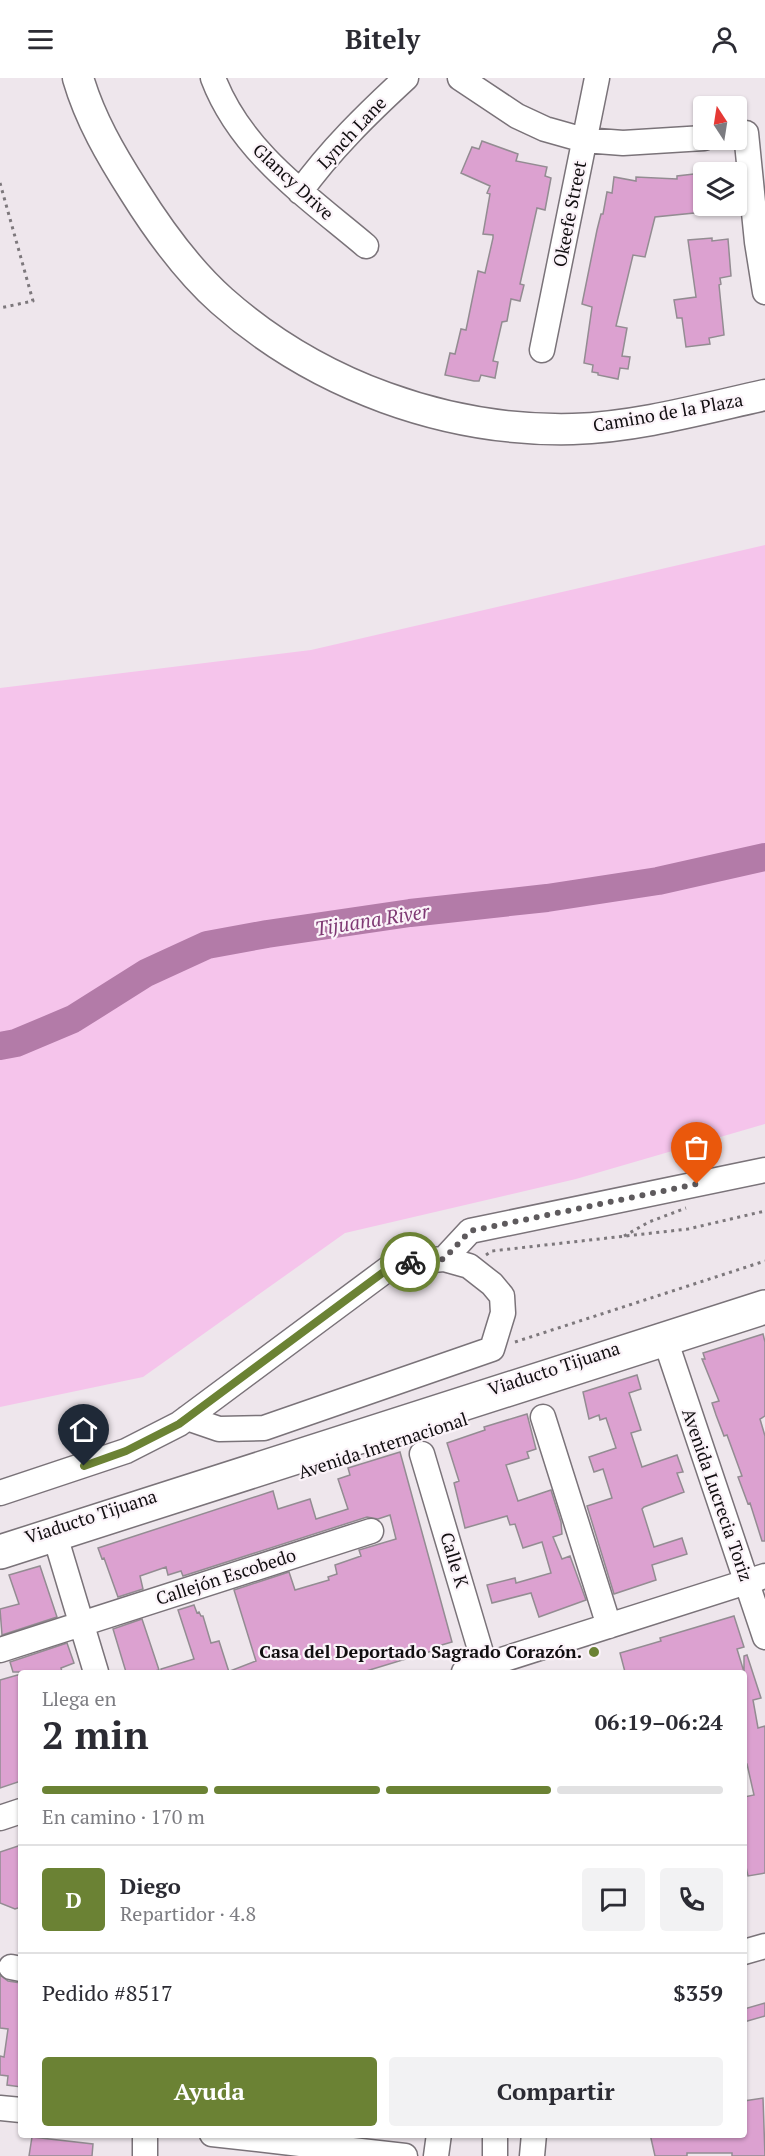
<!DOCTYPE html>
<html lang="es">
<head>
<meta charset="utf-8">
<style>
  :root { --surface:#fff; --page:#f2f2f3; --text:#2b2b33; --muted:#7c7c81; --line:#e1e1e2; --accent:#6b8234 }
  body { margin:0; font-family:"PT Serif",serif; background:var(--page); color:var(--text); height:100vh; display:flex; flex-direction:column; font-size:22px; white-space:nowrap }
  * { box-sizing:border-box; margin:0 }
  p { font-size:20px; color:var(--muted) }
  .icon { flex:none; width:33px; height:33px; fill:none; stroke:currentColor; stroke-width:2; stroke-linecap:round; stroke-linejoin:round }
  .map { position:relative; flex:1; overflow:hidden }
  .drawer { position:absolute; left:18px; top:1592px; width:729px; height:468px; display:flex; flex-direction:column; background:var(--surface); border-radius:6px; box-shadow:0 2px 4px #0004 }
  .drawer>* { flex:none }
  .needle { width:39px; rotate:348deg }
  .controls { position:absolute; left:693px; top:18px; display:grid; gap:12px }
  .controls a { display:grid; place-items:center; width:54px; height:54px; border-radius:6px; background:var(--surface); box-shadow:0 2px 4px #0004; font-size:30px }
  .pin { position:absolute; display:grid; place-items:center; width:51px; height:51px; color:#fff; margin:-62px -26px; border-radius:50% 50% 50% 0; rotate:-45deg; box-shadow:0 0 6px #0007 }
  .pin .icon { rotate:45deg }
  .courier { position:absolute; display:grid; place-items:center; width:60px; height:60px; margin:-30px; border:4px solid #6b8234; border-radius:50%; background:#fff; color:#222; box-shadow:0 2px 8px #0007 }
  .summary em { font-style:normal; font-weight:600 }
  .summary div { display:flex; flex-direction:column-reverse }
  .summary { display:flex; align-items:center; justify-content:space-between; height:102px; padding:0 24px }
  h1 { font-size:39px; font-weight:600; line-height:45px }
  .bar { display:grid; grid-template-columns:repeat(4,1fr); gap:9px 6px; align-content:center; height:72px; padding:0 24px }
  .bar i { height:8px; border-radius:4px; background:var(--line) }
  .bar .on { background:var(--accent) }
  .bar p { grid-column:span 4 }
  .line { display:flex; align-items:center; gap:15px; padding:0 24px; border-top:2px solid var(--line) }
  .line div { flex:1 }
  .round { display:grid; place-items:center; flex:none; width:63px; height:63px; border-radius:6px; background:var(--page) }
  .action { display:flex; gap:12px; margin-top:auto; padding:12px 24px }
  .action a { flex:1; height:69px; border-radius:6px; background:var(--accent); color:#fff; font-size:24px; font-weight:600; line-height:69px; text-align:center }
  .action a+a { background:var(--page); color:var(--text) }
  header { display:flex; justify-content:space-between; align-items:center; height:78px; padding:0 24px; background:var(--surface); font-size:27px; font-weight:600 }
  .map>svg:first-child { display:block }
</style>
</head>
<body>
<header><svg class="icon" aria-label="menu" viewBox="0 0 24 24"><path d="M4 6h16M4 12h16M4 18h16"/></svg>Bitely<svg class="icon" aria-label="person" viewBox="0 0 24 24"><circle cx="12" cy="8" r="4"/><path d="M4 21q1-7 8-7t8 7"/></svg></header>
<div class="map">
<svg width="765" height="2078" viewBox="0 0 765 2078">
  <rect width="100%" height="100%" fill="#eee6ec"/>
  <!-- green -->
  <path fill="#f5c4eb" d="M 765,467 L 765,1046 L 576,1101 L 345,1155 L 143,1299 L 0,1329 L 0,610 L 311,572 Z"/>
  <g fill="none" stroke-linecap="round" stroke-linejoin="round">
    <!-- river -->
    <path stroke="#b37ba8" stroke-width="28" d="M 0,968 L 16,965 L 73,941 L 146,895 L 207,867 L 267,856 L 410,835 L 547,820 L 658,803 L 765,779"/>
  </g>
  <!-- building -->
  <path fill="#dca1d0" stroke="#938c92" stroke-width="1.5" d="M 482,63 L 518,76 L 516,83 L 547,89 L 545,98 L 551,100 L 545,132 L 537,130 L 520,206 L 524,207 L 520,223 L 511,221 L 507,243 L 502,244 L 493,283 L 498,284 L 495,300 L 481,297 L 479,303 L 474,303 L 445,297 L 450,275 L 455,276 L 461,251 L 466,252 L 478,193 L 485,195 L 493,160 L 493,157 L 483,156 L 490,116 L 487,115 L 490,108 L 461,95 L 472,69 L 479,71 Z
    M 694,96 L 704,96 L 704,134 L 655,139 L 645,179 L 633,177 L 616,248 L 627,250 L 622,278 L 630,279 L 628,291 L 620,290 L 618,301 L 598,297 L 598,295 L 592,294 L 593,287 L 584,285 L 592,229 L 582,226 L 597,152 L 601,136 L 603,136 L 607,114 L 612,115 L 614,99 L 636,103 L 636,99 L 677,101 L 677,98 Z
    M 712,160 L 712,163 L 728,161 L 731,198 L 720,200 L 721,206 L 719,207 L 724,257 L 709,260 L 710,266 L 686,269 L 682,240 L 677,240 L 674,222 L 696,219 L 688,162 Z
    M 763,1256 L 765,1264 L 765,1338 L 760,1341 L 765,1358 L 765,1463 L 762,1463 L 750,1425 L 748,1426 L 738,1399 L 742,1398 L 727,1357 L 724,1358 L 716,1337 L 712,1325 L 719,1323 L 702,1281 L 705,1281 L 703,1275 Z
    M 637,1297 L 641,1311 L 629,1315 L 641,1352 L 631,1355 L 642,1389 L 677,1377 L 683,1394 L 677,1395 L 684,1414 L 644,1429 L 642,1431 L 654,1469 L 682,1460 L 687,1476 L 652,1487 L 656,1502 L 614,1516 L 587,1428 L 612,1420 L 603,1391 L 594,1394 L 589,1379 L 616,1370 L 606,1340 L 600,1342 L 599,1337 L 589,1341 L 583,1314 Z
    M 527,1336 L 536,1371 L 527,1374 L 529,1380 L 506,1387 L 518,1423 L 551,1412 L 561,1444 L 562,1456 L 553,1459 L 562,1481 L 570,1478 L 586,1522 L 539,1539 L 531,1515 L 492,1525 L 487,1507 L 515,1500 L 516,1505 L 551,1495 L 542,1464 L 523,1470 L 515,1446 L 510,1447 L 507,1438 L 465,1450 L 454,1405 L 459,1403 L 447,1365 L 485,1352 L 484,1349 Z
    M 400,1374 L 452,1564 L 431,1570 L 432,1573 L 363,1594 L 230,1594 L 230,1593 L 256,1583 L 234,1512 L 289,1494 L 295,1512 L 329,1502 L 328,1499 L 337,1496 L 335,1487 L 361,1478 L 359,1472 L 396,1461 L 390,1437 L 378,1441 L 367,1439 L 183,1498 L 181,1493 L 168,1497 L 166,1489 L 140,1498 L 143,1511 L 118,1519 L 104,1480 L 102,1481 L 98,1470 L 273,1413 L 278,1431 L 310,1421 L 316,1441 L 348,1431 L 338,1401 L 350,1397 L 348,1390 Z
    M 40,1488 L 57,1539 L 2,1557 L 0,1531 L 19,1526 L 9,1497 Z
    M 194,1527 L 197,1535 L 199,1534 L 201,1538 L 203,1538 L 211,1565 L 219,1563 L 229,1594 L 161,1594 L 161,1591 L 194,1581 L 178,1532 Z
    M 734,1538 L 744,1569 L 737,1571 L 744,1594 L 744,1578 L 747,1577 L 761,1620 L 753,1622 L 758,1650 L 765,1648 L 765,1795 L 748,1798 L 744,1780 L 744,1719 L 754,1717 L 747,1686 L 744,1686 L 744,1594 L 625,1594 L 620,1575 L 661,1563 L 660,1560 Z
    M 142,1541 L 159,1592 L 150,1594 L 126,1594 L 113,1551 Z
    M 67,1565 L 74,1585 L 61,1590 L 62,1594 L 13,1594 L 10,1584 Z
    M 21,1596 L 21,1703 L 0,1710 L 0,1602 Z
    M 21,1767 L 21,1829 L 15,1831 L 0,1825 L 0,1774 Z
    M 0,1897 L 8,1903 L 21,1905 L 21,2009 L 7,2007 L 8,1998 L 0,1997 L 0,1978 L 4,1979 L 8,1951 L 0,1950 Z
    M 765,1925 L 765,1938 L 744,1944 L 744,1931 Z
    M 763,2020 L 765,2078 L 732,2078 L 732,2075 L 687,2075 L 687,2078 L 655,2078 L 650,2056 L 744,2056 L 744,2023 Z
    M 32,2059 L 93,2066 L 92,2078 L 29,2078 Z"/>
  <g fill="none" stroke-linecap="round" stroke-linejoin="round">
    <!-- minor casing -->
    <g stroke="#7a7379" stroke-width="27">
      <path id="minor" d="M 213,0 C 241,74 308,119 366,168
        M 460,0 L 517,38 L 545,51 L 584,62 L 623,65 L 704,60
        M 746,55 L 757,164 L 765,214
        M 300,114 C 330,72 368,35 406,0
        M 542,272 L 597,0
        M 444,1181 L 470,1153 L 765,1092
        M 670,1276 L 765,1559
        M 543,1339 L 609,1548
        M 422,1376 L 485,1588
        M 0,1415 L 126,1373 L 179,1346 L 389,1190 L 409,1184 L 444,1181 L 469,1188 L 492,1206 L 502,1218 L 503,1235 L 492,1271 L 264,1350 L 219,1351 L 187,1340
        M 59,1471 L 96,1594
        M 0,1572 L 371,1453
        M 464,1594 L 765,1498
        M 0,1740 L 21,1733
        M 744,1874 L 765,1868
        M 11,1889 L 21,1891
        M 0,2030 L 21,2032
        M 145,2056 L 145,2078
        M 212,2056 L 405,2078
        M 436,2078 L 439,2056
        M 495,2078 L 495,2056
        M 532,2078 L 534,2056"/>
    </g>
    <!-- major casing -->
    <g stroke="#7a7379" stroke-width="33">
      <path id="major" d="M 78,0 C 90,41 111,77 134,113 C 159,153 187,192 222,223 C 317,307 446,354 573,351 C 637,349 702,331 765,317"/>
    </g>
    <!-- highway casing -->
    <g stroke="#7a7379" stroke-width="36">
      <path id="highway" d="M 0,1474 L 765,1229"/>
    </g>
    <!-- path -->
    <path stroke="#7d787c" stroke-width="3" stroke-dasharray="3 4.5" stroke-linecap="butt" d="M 0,105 L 33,223 L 0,230
      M 624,1158 L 649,1144 L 686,1130
      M 486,1177 L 492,1173 L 688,1151 L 765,1133
      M 515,1264 L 765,1183"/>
    <!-- minor -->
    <use href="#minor" stroke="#fff" stroke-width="24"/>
    <!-- major -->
    <use href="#major" stroke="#fff" stroke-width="30"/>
    <!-- highway -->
    <use href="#highway" stroke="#fff" stroke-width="33"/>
  </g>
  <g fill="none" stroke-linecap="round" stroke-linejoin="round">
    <!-- done -->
    <path stroke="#5e5a5d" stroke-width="6" stroke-dasharray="0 10.8" d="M 410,1184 L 444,1181 L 470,1153 L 697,1106"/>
    <!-- route -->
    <path stroke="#6b8234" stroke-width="8" d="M 84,1388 L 126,1373 L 179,1346 L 389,1190 L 410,1184"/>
  </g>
  <!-- markers -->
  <circle fill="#6b8234" stroke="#fbf3f9" stroke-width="2" cx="594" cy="1574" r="6"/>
  <g text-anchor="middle" stroke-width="4.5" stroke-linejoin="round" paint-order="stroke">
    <!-- street labels -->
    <g font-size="18" fill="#110e10" stroke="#fbf3f9">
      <text transform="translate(352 55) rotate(-47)" y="6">Lynch Lane</text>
      <text transform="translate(293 104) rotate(43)" y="6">Glancy Drive</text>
      <text transform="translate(570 136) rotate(-79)" y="6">Okeefe Street</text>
      <text transform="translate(668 335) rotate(-10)" y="6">Camino de la Plaza</text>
      <text transform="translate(554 1291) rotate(-18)" y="6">Viaducto Tijuana</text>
      <text transform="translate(383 1368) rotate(-18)" y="6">Avenida Internacional</text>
      <text transform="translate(717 1417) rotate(71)" y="6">Avenida Lucrecia Toriz</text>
      <text transform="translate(91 1439) rotate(-18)" y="6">Viaducto Tijuana</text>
      <text transform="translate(454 1482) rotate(73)" y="6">Calle K</text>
      <text transform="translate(226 1499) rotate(-18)" y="6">Callejón Escobedo</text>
    </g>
    <!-- poi labels -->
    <g font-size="18" font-weight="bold" fill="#110e10" stroke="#fbf3f9" text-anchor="end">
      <text x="582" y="1580">Casa del Deportado Sagrado Corazón.</text>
    </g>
    <!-- water labels -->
    <g font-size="20" font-style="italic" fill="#7f3974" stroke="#fbf3f9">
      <text transform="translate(372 842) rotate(-9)" y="7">Tijuana River</text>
    </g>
  </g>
</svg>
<div class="controls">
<a><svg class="needle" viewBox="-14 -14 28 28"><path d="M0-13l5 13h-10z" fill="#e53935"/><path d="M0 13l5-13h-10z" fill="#7c7c81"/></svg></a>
<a><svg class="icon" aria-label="layers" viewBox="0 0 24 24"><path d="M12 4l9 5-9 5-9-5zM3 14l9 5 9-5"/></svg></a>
</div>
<div class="pin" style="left:697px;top:1106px;background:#ea580c"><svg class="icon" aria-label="bag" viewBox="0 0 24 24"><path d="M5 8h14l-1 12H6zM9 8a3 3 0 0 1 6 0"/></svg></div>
<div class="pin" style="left:84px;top:1388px;background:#1f2937"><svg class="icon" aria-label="home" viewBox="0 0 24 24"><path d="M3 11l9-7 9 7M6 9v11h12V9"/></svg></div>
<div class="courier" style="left:410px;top:1184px"><svg class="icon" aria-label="bike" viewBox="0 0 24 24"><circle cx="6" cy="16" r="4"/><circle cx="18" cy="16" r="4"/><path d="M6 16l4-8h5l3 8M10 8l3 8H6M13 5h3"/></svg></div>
<section class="drawer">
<div class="summary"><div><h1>2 min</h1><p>Llega en</p></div><em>06:19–06:24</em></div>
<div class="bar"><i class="on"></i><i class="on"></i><i class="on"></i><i></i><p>En camino · 170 m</p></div>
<div class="line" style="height:108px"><b class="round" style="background:var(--accent);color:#fff">D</b><div><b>Diego</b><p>Repartidor · 4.8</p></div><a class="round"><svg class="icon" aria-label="chat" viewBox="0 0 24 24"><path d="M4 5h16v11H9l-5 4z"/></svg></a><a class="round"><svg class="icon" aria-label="phone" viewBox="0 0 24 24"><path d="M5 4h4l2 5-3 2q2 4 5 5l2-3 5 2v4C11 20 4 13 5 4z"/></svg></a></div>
<div class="line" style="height:78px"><div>Pedido #8517</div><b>$359</b></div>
<div class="action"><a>Ayuda</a><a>Compartir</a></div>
</section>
</div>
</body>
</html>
